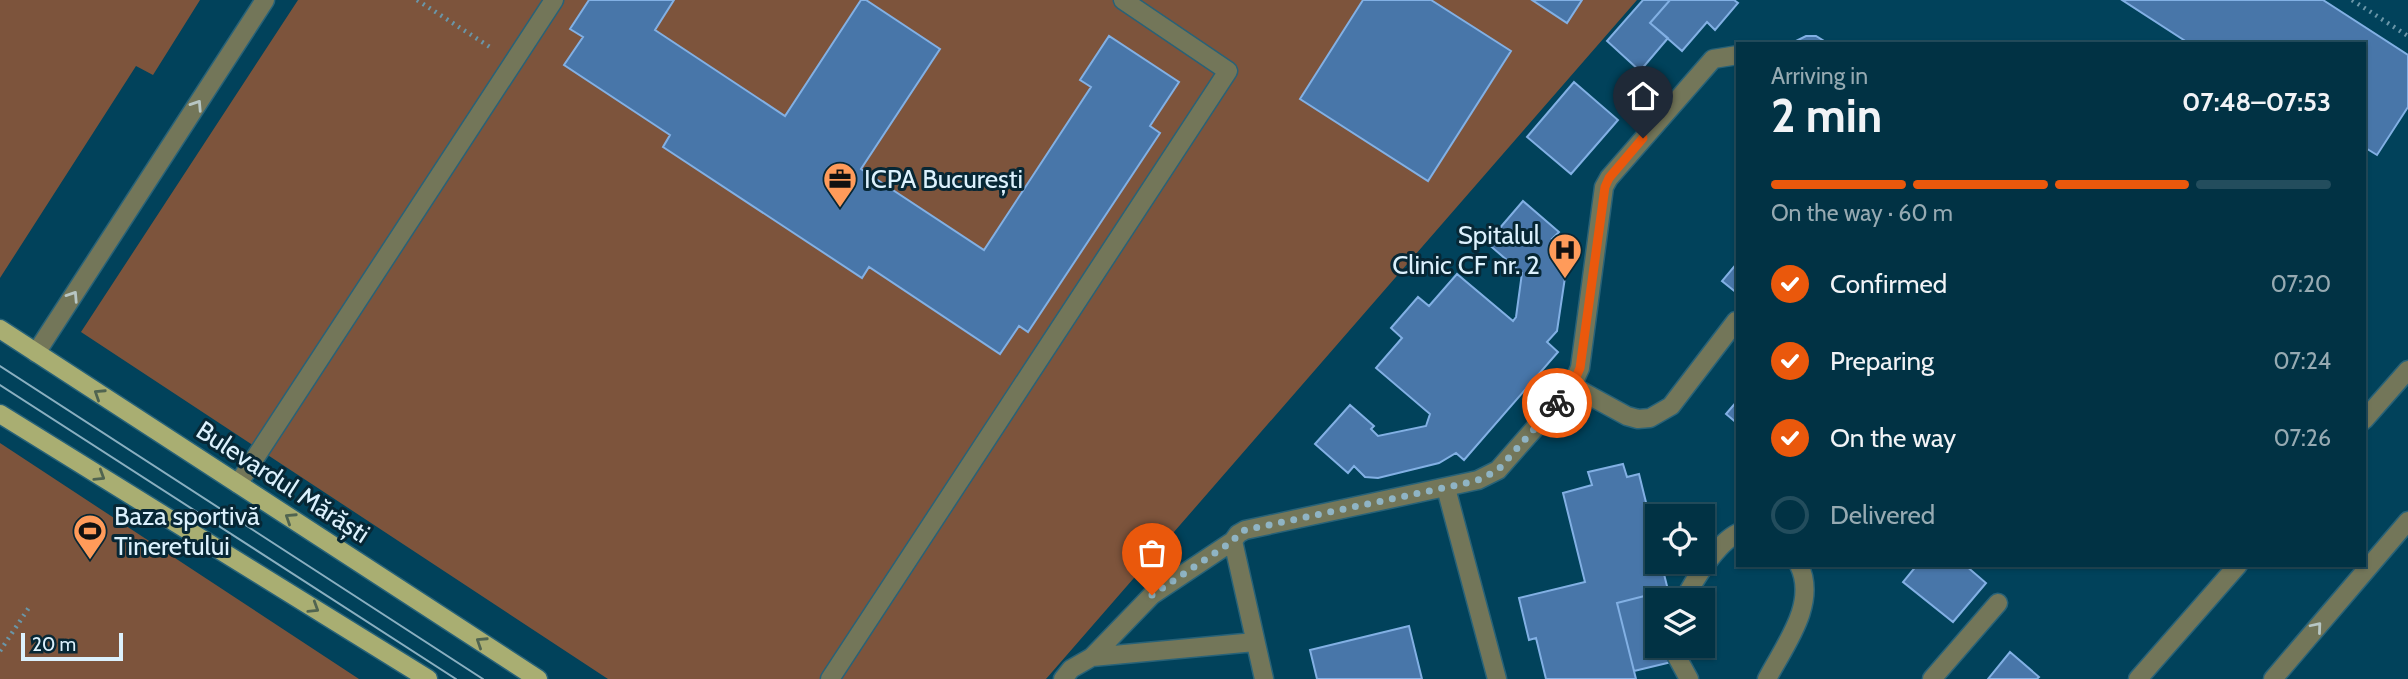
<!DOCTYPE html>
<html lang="en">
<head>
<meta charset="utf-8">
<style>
  :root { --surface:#013244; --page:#0b3a4b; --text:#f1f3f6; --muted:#96aab2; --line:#234d5d; --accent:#ea580c }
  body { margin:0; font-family:Cabin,sans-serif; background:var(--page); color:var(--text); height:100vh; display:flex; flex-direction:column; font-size:26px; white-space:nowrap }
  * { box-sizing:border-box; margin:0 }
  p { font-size:23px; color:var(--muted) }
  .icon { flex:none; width:38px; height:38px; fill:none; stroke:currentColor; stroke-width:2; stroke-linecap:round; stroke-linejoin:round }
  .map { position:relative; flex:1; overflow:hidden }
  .panel { position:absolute; left:1736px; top:42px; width:630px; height:525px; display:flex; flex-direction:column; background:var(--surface); border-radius:0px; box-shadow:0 2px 5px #0004,0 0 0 2px var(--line) }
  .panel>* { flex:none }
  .buttons { position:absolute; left:1645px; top:504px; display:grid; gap:14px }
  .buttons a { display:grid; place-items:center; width:70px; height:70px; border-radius:0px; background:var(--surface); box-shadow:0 2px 5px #0004,0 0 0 2px var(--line); font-size:35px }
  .scale { position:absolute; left:21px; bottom:18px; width:102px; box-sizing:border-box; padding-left:7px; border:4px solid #dcf1fd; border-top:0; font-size:19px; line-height:24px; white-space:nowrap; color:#dcf1fd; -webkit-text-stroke:5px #072735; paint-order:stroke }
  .pin { position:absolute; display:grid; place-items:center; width:60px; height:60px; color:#fff; margin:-72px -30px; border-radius:50% 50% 50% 0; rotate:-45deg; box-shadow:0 0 7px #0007 }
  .pin .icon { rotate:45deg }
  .courier { position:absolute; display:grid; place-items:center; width:70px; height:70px; margin:-35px; border:5px solid #ea580c; border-radius:50%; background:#fff; color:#222; box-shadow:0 2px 9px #0007 }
  .summary em { font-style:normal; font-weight:700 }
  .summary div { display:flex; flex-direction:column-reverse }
  .summary { display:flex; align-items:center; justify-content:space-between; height:119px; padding:0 35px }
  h1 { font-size:46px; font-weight:700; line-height:52px }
  .bar { display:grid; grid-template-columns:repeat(4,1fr); gap:10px 7px; align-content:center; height:84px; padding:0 35px }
  .bar i { height:9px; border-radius:5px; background:var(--line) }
  .bar .selected { background:var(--accent) }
  .bar p { grid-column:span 4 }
  ol { padding:0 35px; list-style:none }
  li { display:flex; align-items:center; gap:21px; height:77px }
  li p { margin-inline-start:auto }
  li .icon { padding:7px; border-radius:50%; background:var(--accent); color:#fff; stroke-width:4 }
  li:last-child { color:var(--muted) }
  li i { width:38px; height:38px; border:4px solid var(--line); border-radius:50% }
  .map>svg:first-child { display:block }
</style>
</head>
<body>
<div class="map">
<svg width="2408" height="679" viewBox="0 0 2408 679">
  <rect width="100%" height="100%" fill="#01425b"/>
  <!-- green -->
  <path fill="#7d543c" d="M 0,0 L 200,0 L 153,75 L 136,66 L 0,278 Z
    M 298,0 L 1637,0 L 1046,679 L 608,679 L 81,332 Z
    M 0,443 L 359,679 L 0,679 Z"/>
  <!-- building -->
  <path fill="#4876a9" stroke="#82b0e4" stroke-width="2" d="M 589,0 L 674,0 L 655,30 L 785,116 L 861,0 L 866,0 L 940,49 L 861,169 L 984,250 L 1091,87 L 1080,80 L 1109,36 L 1179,82 L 1150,126 L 1160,133 L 1028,332 L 1019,326 L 1000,354 L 869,267 L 862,278 L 663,147 L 670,135 L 564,65 L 583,37 L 570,29 Z
    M 1363,0 L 1431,0 L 1511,51 L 1428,181 L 1300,99 Z
    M 1532,0 L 1582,0 L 1567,23 Z
    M 1643,0 L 1670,0 L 1650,23 L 1668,38 L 1640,71 L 1607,41 Z
    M 1670,0 L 1734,0 L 1738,3 L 1715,30 L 1707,22 L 1682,51 L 1650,23 Z
    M 2122,0 L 2323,0 L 2408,55 L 2408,107 L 2377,155 L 2364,147 L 2364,44 L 2190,44 Z
    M 1806,36 L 1816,36 L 1829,44 L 1790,44 Z
    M 1574,82 L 1618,120 L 1571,174 L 1527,137 Z
    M 1523,201 L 1559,232 L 1552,239 L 1560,247 L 1565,255 L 1567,264 L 1557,331 L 1547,342 L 1558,352 L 1464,460 L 1456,453 L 1439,463 L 1378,478 L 1365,477 L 1354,466 L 1348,473 L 1315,444 L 1350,405 L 1374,426 L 1371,429 L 1378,436 L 1426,426 L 1430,414 L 1376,368 L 1402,338 L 1391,328 L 1418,297 L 1429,306 L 1457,274 L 1513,321 L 1516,317 L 1522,273 L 1487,243 Z
    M 1738,262 L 1738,294 L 1722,281 Z
    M 1738,400 L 1738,424 L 1726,414 Z
    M 1623,464 L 1627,477 L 1639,474 L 1657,547 L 1657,562 L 1661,562 L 1668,590 L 1617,603 L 1636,679 L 1546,679 L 1536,638 L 1529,640 L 1519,598 L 1585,582 L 1563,493 L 1592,485 L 1588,472 Z
    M 1917,565 L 1965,565 L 1986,583 L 1953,622 L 1903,582 Z
    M 1668,590 L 1670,600 L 1657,600 L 1657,646 L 1681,646 L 1684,659 L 1634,671 L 1617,603 Z
    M 1409,626 L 1422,679 L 1317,679 L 1310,650 Z
    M 2010,652 L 2039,677 L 2037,679 L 1988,679 Z"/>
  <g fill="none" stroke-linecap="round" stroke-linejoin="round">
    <!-- minor casing -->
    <g stroke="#286278" stroke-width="21">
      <path id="minor" d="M 36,353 L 265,0
        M 1572,386 L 1627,416 L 1638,419 L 1650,418 L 1671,406 L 1736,321
        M 2364,420 L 2408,370
        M 238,484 L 554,0
        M 1446,488 L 1497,679
        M 1684,600 C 1694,580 1717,543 1738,533
        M 1676,646 L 1677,657 L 1689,679
        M 1092,657 L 1152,595 L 1233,541
        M 830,679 L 1228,71 L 1123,0
        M 1063,679 L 1071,669 L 1092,657 L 1255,642
        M 1264,679 L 1233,541 L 1238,534 L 1245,530 L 1478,480 L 1498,470 L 1572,386 L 1580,368 L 1604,187 L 1609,178 L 1713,59 L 1738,55
        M 1767,679 C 1784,646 1818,604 1799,565
        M 1932,679 L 1998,603
        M 2138,679 L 2238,565
        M 2273,679 L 2408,521"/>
    </g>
    <!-- major casing -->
    <g stroke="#286278" stroke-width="21">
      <path id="major" d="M 0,329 L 538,679
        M 0,414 L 428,679"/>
    </g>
    <!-- path -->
    <path stroke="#6a96a8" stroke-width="4.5" stroke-dasharray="2 5" stroke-linecap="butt" d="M 417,0 L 493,49
      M 2352,0 L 2408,36
      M 0,651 L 30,606"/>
    <!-- minor -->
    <use href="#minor" stroke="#737659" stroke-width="18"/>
    <!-- major -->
    <use href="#major" stroke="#a9ae72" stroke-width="18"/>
    <!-- tram -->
    <path stroke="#89afc0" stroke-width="2" d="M 0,366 L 483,679
      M 0,385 L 456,679"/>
  </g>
  <!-- one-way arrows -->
  <defs><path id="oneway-chevron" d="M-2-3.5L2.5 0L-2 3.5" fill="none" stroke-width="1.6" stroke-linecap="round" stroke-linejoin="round" transform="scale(1.75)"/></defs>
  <g stroke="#b7c6c4">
    <use href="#oneway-chevron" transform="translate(197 105) rotate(-57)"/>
    <use href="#oneway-chevron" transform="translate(73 296) rotate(-57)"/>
    <use href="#oneway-chevron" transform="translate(2317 627) rotate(-50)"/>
  </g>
  <g stroke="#506450">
    <use href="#oneway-chevron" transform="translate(99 394) rotate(-147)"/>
    <use href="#oneway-chevron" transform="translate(100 476) rotate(32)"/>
    <use href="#oneway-chevron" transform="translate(290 518) rotate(-147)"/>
    <use href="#oneway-chevron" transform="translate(314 608) rotate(32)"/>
    <use href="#oneway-chevron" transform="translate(481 642) rotate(-147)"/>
  </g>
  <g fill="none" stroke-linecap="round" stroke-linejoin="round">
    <!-- done -->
    <path stroke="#8fb4c4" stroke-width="7" stroke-dasharray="0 12.6" d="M 1152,595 L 1233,541 L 1238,534 L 1245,530 L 1462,484 L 1478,480 L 1498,470 L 1557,403"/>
    <!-- route -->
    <path stroke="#ea580c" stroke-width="9" d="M 1557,403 L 1572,386 L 1580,368 L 1605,187 L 1609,178 L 1643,138"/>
  </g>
  <!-- icons -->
  <defs>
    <g id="office-pin" transform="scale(1.75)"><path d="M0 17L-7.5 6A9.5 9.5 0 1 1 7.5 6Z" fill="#ff9b5a" stroke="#072735"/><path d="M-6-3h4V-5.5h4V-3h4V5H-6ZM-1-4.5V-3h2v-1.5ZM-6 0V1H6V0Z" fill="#111"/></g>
    <g id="hospital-pin" transform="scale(1.75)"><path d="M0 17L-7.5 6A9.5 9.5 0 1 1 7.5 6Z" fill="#ff9b5a" stroke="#072735"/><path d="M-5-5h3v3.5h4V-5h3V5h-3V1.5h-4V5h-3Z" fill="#111"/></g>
    <g id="stadium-pin" transform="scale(1.75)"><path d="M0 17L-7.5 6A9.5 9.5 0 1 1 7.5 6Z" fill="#ff9b5a" stroke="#072735"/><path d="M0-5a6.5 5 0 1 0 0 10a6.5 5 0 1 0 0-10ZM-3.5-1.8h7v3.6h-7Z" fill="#111"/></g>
  </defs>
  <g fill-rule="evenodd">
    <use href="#office-pin" x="840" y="179"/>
    <use href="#hospital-pin" x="1565" y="250"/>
    <use href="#stadium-pin" x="90" y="531"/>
  </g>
  <g text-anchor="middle" stroke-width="6" stroke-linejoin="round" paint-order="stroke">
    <!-- poi labels -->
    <g font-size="26" fill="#dcf1fd" stroke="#072735" text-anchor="start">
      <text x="864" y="188">ICPA București</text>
      <text x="1540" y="244" text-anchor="end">Spitalul<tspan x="1540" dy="30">Clinic CF nr. 2</tspan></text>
      <text x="114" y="525">Baza sportivă<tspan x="114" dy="30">Tineretului</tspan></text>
    </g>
    <!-- street labels -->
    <g font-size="26" fill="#dcf1fd" stroke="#072735">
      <text transform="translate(283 482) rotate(33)" y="9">Bulevardul Mărăști</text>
    </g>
  </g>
</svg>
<div class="buttons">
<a><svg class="icon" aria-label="locate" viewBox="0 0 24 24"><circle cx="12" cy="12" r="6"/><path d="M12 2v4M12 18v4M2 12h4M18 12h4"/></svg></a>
<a><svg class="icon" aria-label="layers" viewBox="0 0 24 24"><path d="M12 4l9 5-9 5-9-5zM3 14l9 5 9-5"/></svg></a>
</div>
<div class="scale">20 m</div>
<div class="pin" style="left:1152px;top:595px;background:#ea580c"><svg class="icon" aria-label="bag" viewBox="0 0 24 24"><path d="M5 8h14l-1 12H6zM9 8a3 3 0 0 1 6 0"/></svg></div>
<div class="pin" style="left:1643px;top:138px;background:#1f2937"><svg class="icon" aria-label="home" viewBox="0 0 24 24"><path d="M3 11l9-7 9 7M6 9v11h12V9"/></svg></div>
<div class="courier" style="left:1557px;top:403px"><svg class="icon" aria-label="bike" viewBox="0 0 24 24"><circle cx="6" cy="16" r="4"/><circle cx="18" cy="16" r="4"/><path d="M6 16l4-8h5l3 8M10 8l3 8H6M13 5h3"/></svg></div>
<section class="panel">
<div class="summary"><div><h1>2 min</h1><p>Arriving in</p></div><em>07:48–07:53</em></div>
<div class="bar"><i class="selected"></i><i class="selected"></i><i class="selected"></i><i></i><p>On the way · 60 m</p></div>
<ol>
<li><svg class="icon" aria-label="check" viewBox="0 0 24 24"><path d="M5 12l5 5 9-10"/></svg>Confirmed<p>07:20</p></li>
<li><svg class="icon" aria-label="check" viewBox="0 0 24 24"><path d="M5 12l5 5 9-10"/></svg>Preparing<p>07:24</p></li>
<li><svg class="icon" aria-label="check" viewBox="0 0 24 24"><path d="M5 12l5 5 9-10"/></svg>On the way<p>07:26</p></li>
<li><i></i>Delivered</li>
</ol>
</section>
</div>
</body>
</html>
